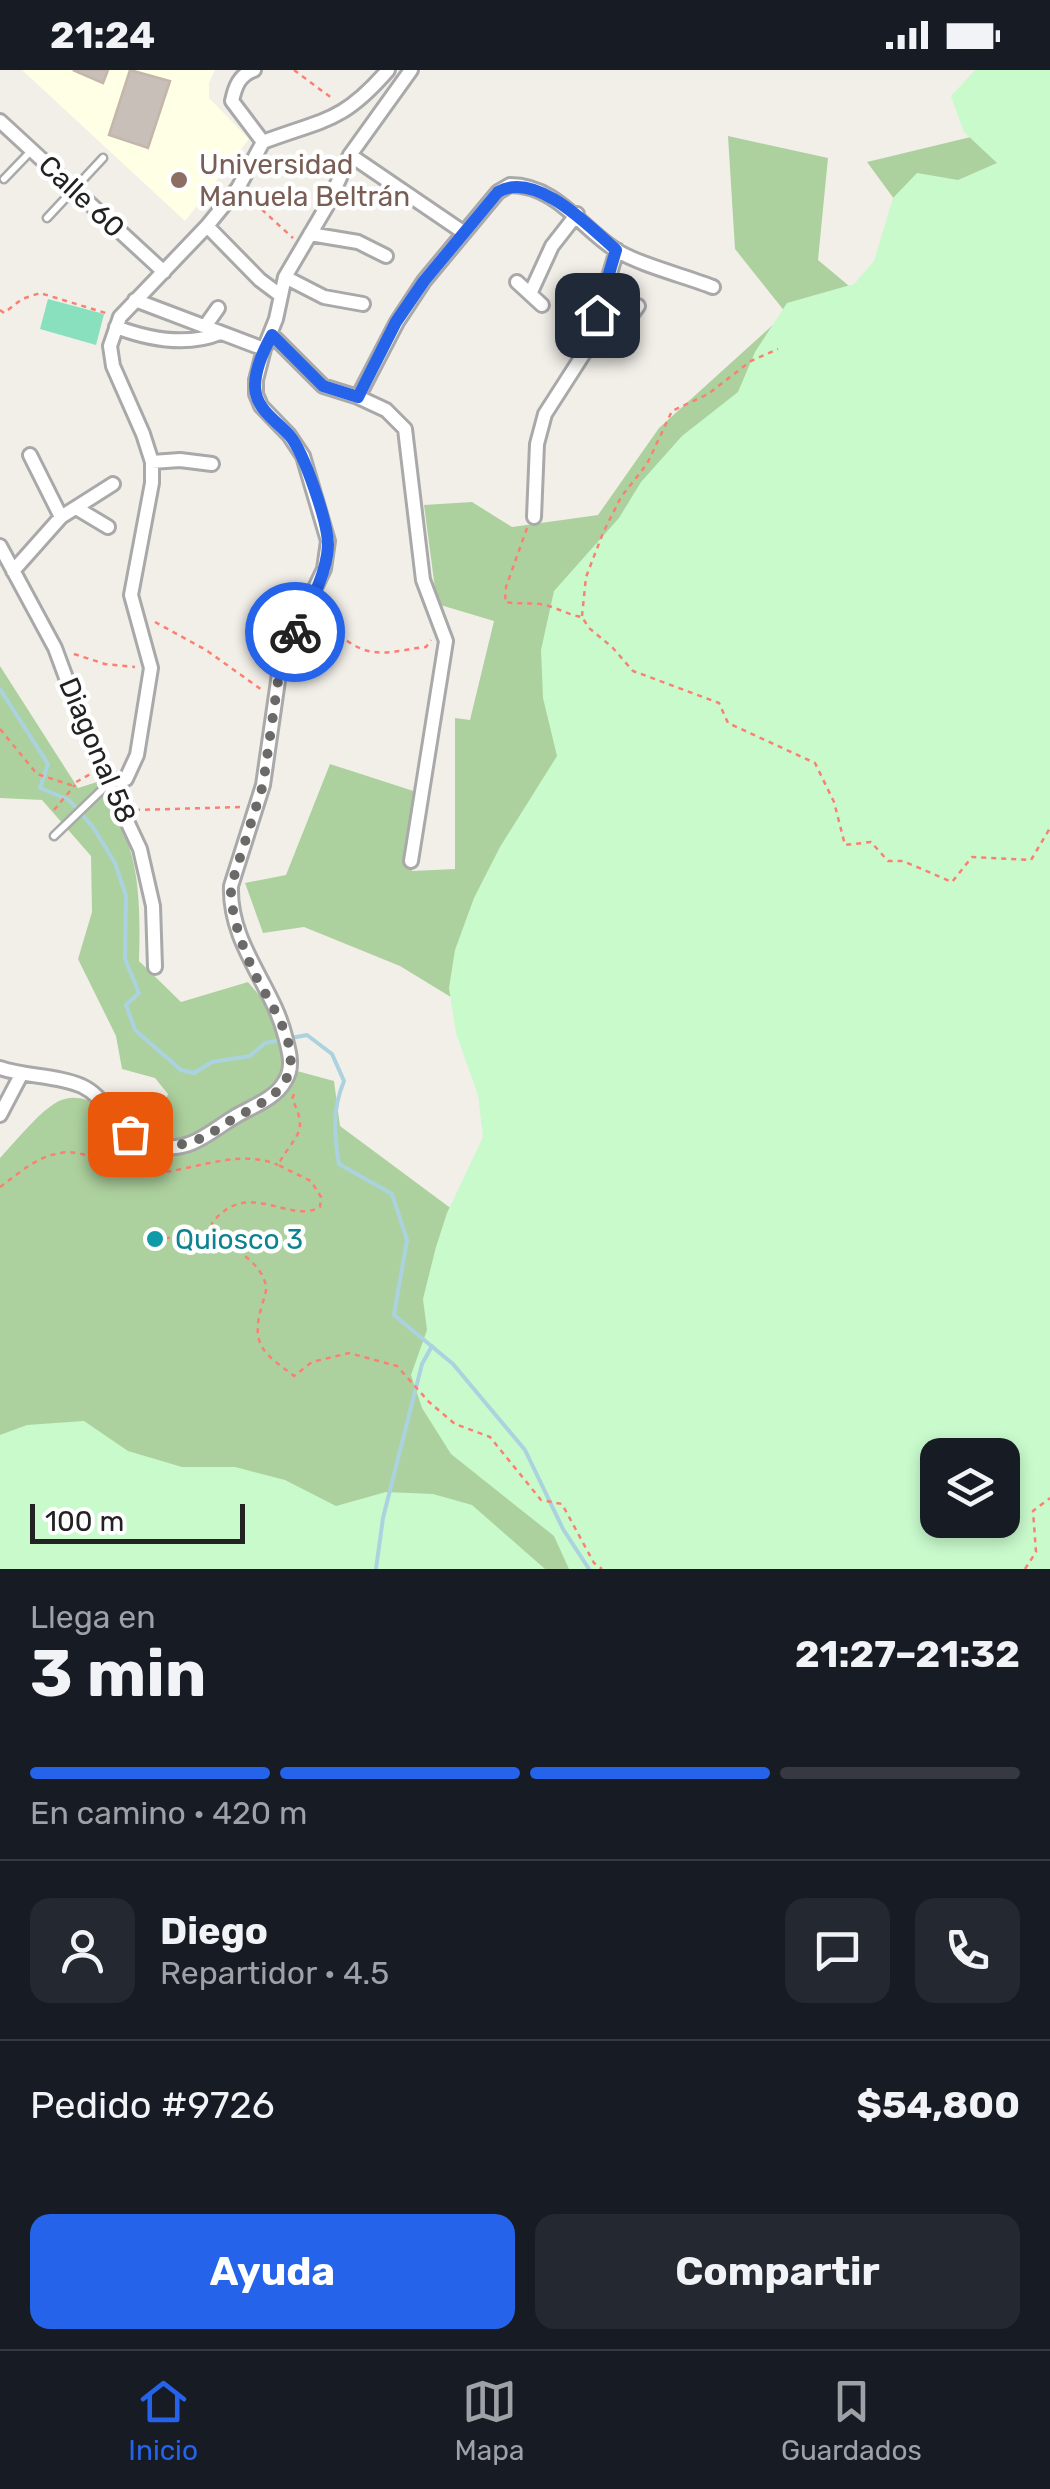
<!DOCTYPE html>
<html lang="es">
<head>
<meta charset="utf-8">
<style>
  :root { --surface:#171b24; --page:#242831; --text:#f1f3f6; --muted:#9ea1a6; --line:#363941; --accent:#2563eb }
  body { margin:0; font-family:Rubik,sans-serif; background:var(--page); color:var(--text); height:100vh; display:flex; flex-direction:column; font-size:38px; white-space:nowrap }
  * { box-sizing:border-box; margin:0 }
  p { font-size:32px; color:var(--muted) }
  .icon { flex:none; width:55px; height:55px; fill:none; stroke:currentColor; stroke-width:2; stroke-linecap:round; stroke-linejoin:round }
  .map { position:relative; height:1499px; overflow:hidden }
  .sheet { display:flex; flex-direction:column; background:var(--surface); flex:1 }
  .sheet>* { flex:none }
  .tools { position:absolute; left:920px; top:1368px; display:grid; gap:20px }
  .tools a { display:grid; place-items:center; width:100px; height:100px; border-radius:20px; background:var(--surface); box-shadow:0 5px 15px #0003; font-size:50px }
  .scale { position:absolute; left:30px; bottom:25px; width:215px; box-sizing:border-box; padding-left:10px; border:5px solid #222; border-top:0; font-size:28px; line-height:35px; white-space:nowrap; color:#222; -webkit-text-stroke:8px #fff; paint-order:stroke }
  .pin { position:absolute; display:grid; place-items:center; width:85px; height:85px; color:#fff; margin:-42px; border-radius:20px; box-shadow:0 5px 15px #0006 }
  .courier { position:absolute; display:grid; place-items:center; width:100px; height:100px; margin:-50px; border:8px solid #2563eb; border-radius:50%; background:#fff; color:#222; box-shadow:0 2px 12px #0007 }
  .headline em { font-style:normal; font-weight:700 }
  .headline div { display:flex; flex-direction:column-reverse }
  .headline { display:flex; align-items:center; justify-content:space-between; height:170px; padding:0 30px }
  h1 { font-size:65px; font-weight:700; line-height:75px }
  .bar { display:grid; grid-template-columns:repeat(4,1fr); gap:15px 10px; align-content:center; height:120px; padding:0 30px }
  .bar i { height:12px; border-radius:8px; background:var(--line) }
  .bar .on { background:var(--accent) }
  .bar p { grid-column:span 4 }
  .line { display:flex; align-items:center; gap:25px; padding:0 30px; border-top:2px solid var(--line) }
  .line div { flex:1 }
  .round { display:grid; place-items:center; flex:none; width:105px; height:105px; border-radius:20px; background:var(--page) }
  .cta { display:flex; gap:20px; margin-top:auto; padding:20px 30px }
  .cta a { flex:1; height:115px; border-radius:20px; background:var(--accent); color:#fff; font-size:40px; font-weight:700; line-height:115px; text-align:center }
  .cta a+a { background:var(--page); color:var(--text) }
  .status { display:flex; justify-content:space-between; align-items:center; height:70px; padding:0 50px; background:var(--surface); direction:ltr }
  .status svg { height:28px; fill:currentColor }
  .tabs { display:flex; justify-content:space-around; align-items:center; height:140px; border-top:2px solid var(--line); background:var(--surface); font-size:28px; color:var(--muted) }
  .tabs a { display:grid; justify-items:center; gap:5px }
  .tabs .on { color:var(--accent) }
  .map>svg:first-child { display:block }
</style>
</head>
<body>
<div class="status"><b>21:24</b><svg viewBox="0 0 49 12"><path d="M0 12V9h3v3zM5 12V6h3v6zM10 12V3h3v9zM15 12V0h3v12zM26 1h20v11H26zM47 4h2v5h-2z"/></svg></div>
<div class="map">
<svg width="1050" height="1499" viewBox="0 0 1050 1499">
  <rect width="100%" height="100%" fill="#f2efe9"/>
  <!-- education -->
  <path fill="#ffffe5" d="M 22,0 L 215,0 L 209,13 L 209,28 L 249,69 L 185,151 Z"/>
  <!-- forest -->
  <path fill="#add19e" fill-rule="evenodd" d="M 1004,59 L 1050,115 L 1050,1499 L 0,1499 L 0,1088 C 68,1013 62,1012 151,1063 L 168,1024 L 155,1008 L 122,999 L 116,966 L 78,889 L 92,842 L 91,786 L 42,730 L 0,728 L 0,596 L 78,718 L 97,712 C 139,773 141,819 139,891 L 181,932 L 248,912 L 288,959 L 297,1001 L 334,1011 L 340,1056 L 476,1157 L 677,1065 L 400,896 L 304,857 L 263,863 L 245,813 L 286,805 L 330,694 L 429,726 L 412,801 L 455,799 L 455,648 L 470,650 L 494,551 L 437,534 L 424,435 L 472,432 L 512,457 L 598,445 L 659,358 L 786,243 L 735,179 L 728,66 L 828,88 L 818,190 L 879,241 L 944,197 L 867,92 ZM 938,1385 L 1002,1385 L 1002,1450 L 938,1450 Z"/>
  <!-- park -->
  <path fill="#c8facc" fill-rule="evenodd" d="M 975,0 L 1050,0 L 1050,1499 L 569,1499 L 554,1466 L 451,1384 L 422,1338 L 411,1305 L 427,1260 L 423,1229 L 436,1177 L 447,1143 L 483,1067 L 478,1025 L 456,963 L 449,918 L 455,880 L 474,828 L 500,777 L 557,686 L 543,628 L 541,580 L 554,521 L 619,448 L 641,412 L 682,366 L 738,322 L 755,282 L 787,233 L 854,214 L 874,191 L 893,128 L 917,103 L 958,110 L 997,93 L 964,62 L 951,26 ZM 1002,1385 L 1002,1450 L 938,1450 L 938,1385 Z
    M 84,1351 L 128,1381 L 182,1397 L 235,1397 L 285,1410 L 336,1436 L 386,1422 L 433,1424 L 472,1435 L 545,1499 L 0,1499 L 0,1365 L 27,1355 Z"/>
  <!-- pitch -->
  <path fill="#88e0be" d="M 48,229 L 104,244 L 96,275 L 40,259 Z"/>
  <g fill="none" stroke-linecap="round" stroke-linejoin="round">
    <!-- stream -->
    <path stroke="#aad3df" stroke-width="4" d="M 0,619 L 48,694 L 40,718 L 69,730 L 93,757 L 115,793 L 126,826 L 125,889 L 139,923 L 126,935 L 135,960 L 181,1000 L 194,1003 L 212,992 L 250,986 L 265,973 L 307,965 L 332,984 L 344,1011 C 332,1040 334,1064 339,1094 L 392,1124 L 407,1170 L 394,1245 L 453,1294 L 525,1380 L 563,1459 L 589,1499
      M 376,1499 L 383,1448 L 422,1294 L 432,1276"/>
  </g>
  <!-- building -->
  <path fill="#c7bfb8" stroke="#c4b6ab" stroke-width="2.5" d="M 73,0 L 108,0 L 103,13 Z
    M 130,0 L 170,11 L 148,78 L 109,65 Z"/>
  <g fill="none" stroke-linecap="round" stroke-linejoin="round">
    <!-- service casing -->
    <g stroke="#a9a9a9" stroke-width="11">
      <path id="service" d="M 4,109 L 31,81
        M 47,148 L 103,88
        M 54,766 L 110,712"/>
    </g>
    <!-- minor casing -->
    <g stroke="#a9a9a9" stroke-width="18">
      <path id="minor" d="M 254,0 C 239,5 235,17 232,31 L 263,72
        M 0,51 L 164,202
        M 350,85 L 463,162
        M 207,156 L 260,210 L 280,225
        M 310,164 L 358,172 L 386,186
        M 285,207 L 324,227 L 363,234
        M 517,212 L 542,235
        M 530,224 L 552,176 L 577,144
        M 135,230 L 264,279
        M 206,255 L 218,238
        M 116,257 C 148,269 186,277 220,263
        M 272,265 L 323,316 L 358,327 L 386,340 L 405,359 L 423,510 L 446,571 L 411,791
        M 588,277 L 617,264 L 638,236
        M 358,327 L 397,252 L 424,211 L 498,122 L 510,115 C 556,115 581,158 616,180 C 640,195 685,206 713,217
        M 30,385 L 61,447
        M 152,392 L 180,390 L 212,394
        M 78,439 L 108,457
        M 534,447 L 537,374 L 545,344 L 588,277 L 617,180
        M 0,476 L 55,578 L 89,670 L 140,779 L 153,836 L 155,897
        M 13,501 L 61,447 L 113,414
        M 111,711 L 126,709 L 137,685 L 151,598 L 131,525 L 152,413 L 152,392 L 143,364 L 113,296 L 110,276 L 120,247 L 207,156 L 238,118 L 263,72 C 324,49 342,53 388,0
        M 0,998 C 26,1007 57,1005 82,1016 C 113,1031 112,1065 160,1076 C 190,1083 212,1060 236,1046 C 253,1036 275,1029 285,1011 C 294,997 289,981 285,966 C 273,916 229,874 231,816 L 263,715 L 281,590 L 324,499 L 328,471 L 303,386 L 289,365 L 261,336 L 256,324 L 256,310 L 264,279 L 276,249 L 285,207 L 328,134 L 350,85 L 411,0
        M 0,1045 L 21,1005"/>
    </g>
    <!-- path -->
    <path stroke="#fa8072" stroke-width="2.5" stroke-dasharray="5 5" stroke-linecap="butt" d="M 294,0 L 333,29
      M 247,126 L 293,168
      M 0,240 L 4,243 L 22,229 L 40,223 L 109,244
      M 527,458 L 506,517 L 505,532 C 517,534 528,533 540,534 C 554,536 568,545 582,547 L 589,558 L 612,577 L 633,601 L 719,633 L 728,653 L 815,693 L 834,732 L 845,775 L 871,772 L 888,791 L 903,791 L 952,812 L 972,787 L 1031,790 L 1050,758
      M 582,546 L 586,507 L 603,463 L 621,427 L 647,394 L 672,341 L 708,324 L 751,291 L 778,279
      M 155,552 L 206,580 L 262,620
      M 312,552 C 332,556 344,572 362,579 C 383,587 404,579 426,577 L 431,570
      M 74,584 L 105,594 L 135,597
      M 0,659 L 37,704 L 71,715 L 92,703
      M 54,740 L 75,715
      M 135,740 L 242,737
      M 294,1024 L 292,1029 C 310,1064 294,1065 278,1095 L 311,1111 L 321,1127 L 320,1137 C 289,1155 248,1107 212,1153 L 214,1163 C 231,1179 257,1188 265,1212 C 268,1221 264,1227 262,1235 C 250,1276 264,1283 294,1306 L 312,1292 L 349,1283 L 397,1296 L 429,1332 L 455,1354 L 490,1367 L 541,1430 L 562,1434 L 594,1493 L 602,1499
      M 0,1117 C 19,1103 36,1087 60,1083 C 88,1078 106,1099 133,1103 C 180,1109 231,1075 278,1095
      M 155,1169 L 213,1164
      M 1025,1499 L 1036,1482 L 1033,1441 L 1050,1428"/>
    <!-- service -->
    <use href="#service" stroke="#fff" stroke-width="6"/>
    <!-- minor -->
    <use href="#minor" stroke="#fff" stroke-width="12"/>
  </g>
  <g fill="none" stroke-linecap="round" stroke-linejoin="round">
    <!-- done -->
    <path stroke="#6b6a68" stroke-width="10" stroke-dasharray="0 18" d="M 130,1064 C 165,1082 190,1078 222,1056 C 240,1043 265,1035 280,1018 C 311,983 266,931 252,898 C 241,873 230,842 231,816 L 263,715 L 281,590 L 295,562"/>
    <!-- route -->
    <path stroke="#2563eb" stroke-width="12" d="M 295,562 C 309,535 327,505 328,475 C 328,452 304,383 290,366 C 279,353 260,342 256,324 C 252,306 263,281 272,265 L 323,316 L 358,327 L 396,252 L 424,211 L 498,122 C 536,100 589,156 616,180 L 597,245"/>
  </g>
  <!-- markers -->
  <circle fill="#8d6e63" stroke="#fff" stroke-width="4" cx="179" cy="110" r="10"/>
  <circle fill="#0f9aa8" stroke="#fff" stroke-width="4" cx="155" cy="1169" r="10"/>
  <g text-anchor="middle" stroke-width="9" stroke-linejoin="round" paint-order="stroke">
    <!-- education labels -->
    <g font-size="28" fill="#785e54" stroke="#fff" text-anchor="start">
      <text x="199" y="104">Universidad<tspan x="199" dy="32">Manuela Beltrán</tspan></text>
    </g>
    <!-- street labels -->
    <g font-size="28" fill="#222" stroke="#fff">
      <text transform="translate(82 126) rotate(43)" y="10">Calle 60</text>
      <text transform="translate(98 680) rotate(67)" y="10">Diagonal 58</text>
    </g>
    <!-- culture labels -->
    <g font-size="28" fill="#0d838f" stroke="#fff" text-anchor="start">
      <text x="175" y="1179">Quiosco 3</text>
    </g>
  </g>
</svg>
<div class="tools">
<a><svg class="icon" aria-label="layers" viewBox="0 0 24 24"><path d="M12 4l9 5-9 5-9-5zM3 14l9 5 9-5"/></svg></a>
</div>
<div class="scale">100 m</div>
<div class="pin" style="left:130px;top:1064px;background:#ea580c"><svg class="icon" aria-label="bag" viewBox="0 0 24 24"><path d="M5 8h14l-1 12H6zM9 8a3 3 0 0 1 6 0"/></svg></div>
<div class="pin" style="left:597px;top:245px;background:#1f2937"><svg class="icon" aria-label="home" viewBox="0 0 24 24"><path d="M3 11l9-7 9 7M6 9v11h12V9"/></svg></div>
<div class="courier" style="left:295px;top:562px"><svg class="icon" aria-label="bike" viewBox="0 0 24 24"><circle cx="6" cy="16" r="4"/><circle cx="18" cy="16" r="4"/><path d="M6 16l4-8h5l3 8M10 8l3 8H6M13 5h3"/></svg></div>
</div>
<section class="sheet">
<div class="headline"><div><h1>3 min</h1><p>Llega en</p></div><em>21:27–21:32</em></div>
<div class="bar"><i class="on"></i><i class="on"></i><i class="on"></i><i></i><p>En camino · 420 m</p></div>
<div class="line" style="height:180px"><a class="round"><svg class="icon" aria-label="person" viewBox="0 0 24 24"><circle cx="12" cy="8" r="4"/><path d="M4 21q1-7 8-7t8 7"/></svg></a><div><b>Diego</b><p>Repartidor · 4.5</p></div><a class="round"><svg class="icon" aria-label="chat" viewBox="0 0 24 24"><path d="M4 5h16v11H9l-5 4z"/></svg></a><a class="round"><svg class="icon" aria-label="phone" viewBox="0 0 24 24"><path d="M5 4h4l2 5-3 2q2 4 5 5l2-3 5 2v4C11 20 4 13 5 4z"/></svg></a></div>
<div class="line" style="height:130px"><div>Pedido #9726</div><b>$54,800</b></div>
<div class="cta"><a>Ayuda</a><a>Compartir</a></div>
</section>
<nav class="tabs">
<a class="on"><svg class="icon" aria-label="home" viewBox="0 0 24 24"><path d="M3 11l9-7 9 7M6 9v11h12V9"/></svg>Inicio</a>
<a><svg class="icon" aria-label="map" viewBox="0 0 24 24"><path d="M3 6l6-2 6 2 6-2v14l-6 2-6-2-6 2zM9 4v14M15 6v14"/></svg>Mapa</a>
<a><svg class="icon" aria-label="saved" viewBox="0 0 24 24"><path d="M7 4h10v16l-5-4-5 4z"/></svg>Guardados</a>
</nav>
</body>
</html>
